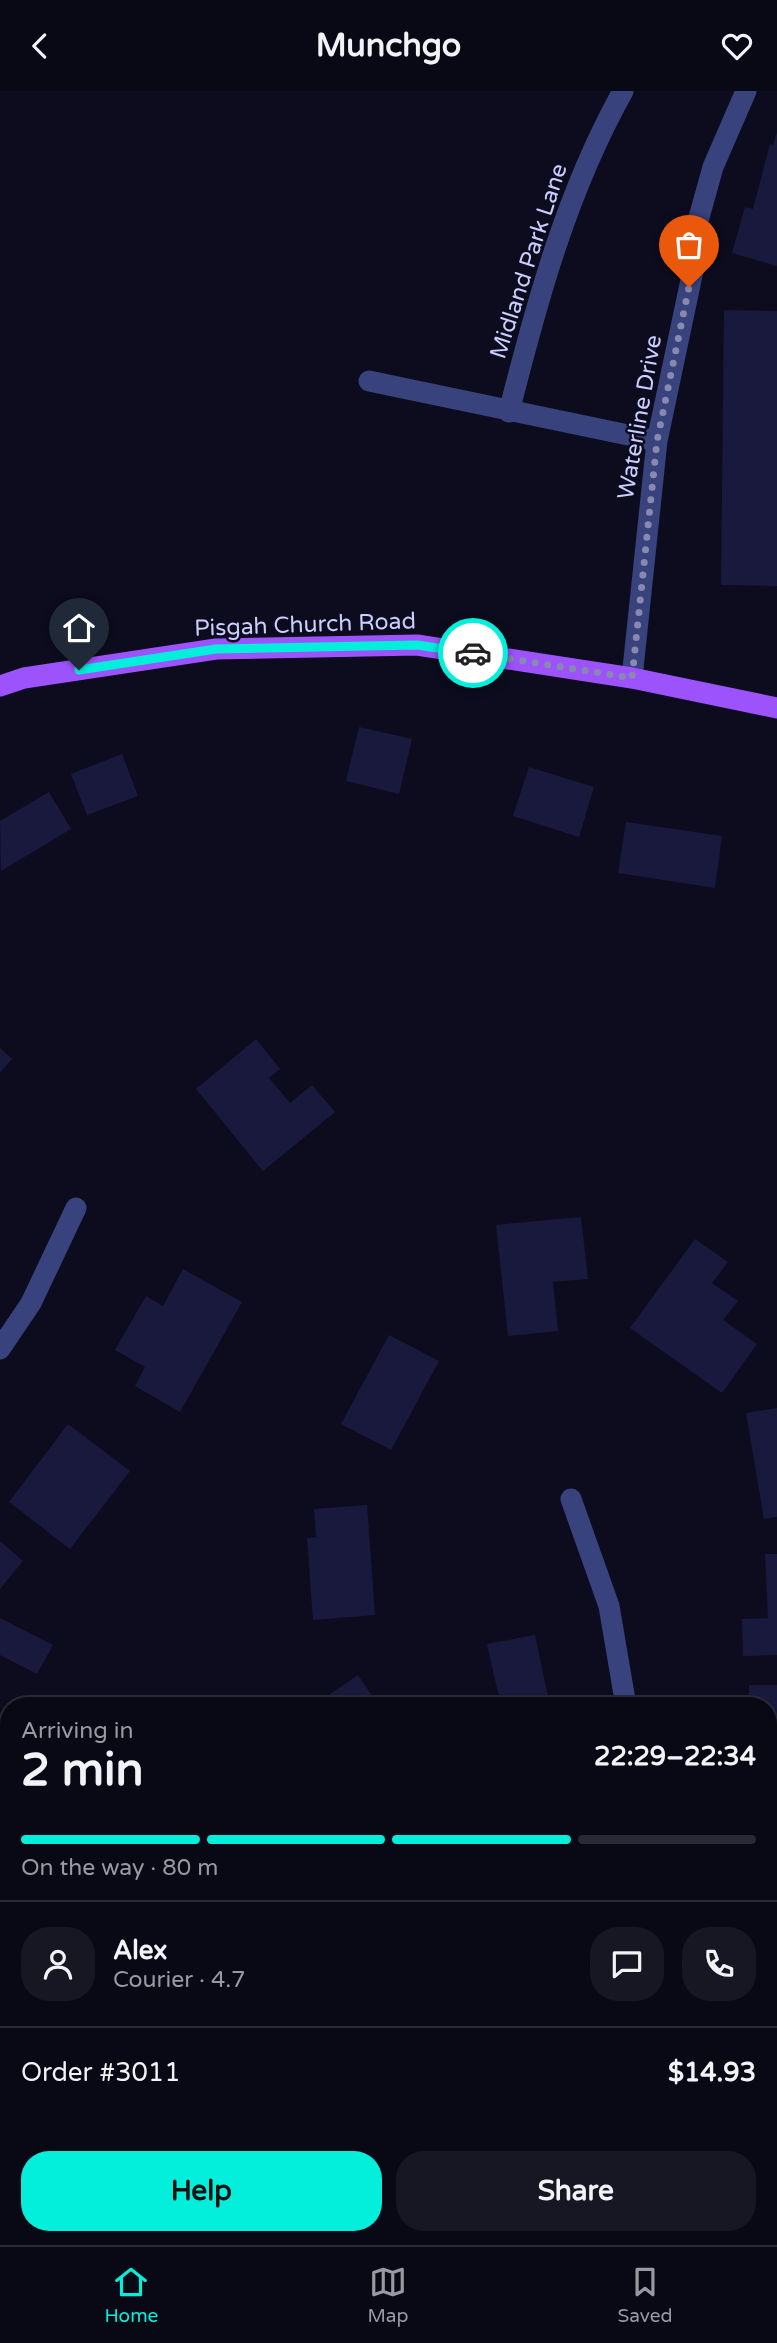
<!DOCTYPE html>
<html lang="en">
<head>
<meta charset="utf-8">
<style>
  :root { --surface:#090916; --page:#171723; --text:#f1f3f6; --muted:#999aa1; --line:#292a35; --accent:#04efdb }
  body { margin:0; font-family:"Varela Round",sans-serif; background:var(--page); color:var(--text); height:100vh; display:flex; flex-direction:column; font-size:26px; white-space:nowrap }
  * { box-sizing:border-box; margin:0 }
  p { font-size:23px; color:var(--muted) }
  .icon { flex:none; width:38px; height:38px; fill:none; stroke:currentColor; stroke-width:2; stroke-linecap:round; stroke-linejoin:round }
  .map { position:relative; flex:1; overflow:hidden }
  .sheet { position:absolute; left:0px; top:1606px; width:777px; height:548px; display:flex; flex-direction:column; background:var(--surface); border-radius:28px 28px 0 0; box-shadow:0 2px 5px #0004,0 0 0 2px var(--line) }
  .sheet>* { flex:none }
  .pin { position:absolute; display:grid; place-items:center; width:60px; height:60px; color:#fff; margin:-72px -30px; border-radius:50% 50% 50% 0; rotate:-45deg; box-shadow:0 0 7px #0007 }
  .pin .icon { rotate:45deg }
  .courier { position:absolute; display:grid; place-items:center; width:70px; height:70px; margin:-35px; border:5px solid #04efdb; border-radius:50%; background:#fff; color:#222; box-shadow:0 2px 9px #0007 }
  .summary em { font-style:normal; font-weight:700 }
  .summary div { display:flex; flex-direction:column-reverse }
  .summary { display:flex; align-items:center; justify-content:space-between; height:119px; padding:0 21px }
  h1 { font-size:46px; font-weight:700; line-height:52px }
  .bar { display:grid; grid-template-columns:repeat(4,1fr); gap:10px 7px; align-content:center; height:84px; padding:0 21px }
  .bar i { height:9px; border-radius:5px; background:var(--line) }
  .bar .on { background:var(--accent) }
  .bar p { grid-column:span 4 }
  .line { display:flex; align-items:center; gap:18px; padding:0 21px; border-top:2px solid var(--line) }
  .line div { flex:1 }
  .round { display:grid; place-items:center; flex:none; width:74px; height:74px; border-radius:28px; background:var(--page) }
  .cta { display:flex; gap:14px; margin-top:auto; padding:14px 21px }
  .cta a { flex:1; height:80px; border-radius:28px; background:var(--accent); color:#111; font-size:28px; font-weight:700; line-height:80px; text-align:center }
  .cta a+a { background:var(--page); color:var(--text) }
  header { display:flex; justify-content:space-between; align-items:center; height:91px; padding:0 21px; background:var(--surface); font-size:32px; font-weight:700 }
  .menu { display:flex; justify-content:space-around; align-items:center; height:98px; border-top:2px solid var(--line); background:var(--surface); font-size:19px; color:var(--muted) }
  .menu a { display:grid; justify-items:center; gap:4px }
  .menu .on { color:var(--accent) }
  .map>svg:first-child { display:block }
</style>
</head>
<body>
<header><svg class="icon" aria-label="back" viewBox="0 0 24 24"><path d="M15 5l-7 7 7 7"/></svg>Munchgo<svg class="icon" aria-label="heart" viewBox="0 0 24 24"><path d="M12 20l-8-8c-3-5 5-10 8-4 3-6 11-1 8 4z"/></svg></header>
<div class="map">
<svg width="777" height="2154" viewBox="0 0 777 2154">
  <rect width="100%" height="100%" fill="#0c0c1e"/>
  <!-- building -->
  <path fill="#19193e" d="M 777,41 L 777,175 L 732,162 L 745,116 L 753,118 L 770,53 L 773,54 Z
    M 724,219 L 777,220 L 777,495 L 721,494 Z
    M 359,636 L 412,648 L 399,703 L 346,690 Z
    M 122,663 L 138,705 L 87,724 L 71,683 Z
    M 529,676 L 594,696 L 579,746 L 513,725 Z
    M 49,701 L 71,738 L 1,780 L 0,730 Z
    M 626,731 L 722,745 L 715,797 L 618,782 Z
    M 256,948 L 280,978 L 269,987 L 290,1012 L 312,994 L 335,1021 L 263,1080 L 196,998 Z
    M 0,957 L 12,968 L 0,982 Z
    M 581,1126 L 588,1188 L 553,1191 L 558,1240 L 508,1245 L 496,1134 Z
    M 695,1148 L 728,1171 L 712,1192 L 738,1210 L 723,1229 L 757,1253 L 722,1302 L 630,1237 Z
    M 183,1178 L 242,1211 L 180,1321 L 135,1295 L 145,1276 L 115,1259 L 146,1205 L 163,1215 Z
    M 389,1244 L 439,1270 L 391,1359 L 341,1333 Z
    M 777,1317 L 777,1426 L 764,1428 L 746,1322 Z
    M 68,1333 L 130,1380 L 70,1458 L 9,1411 Z
    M 367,1414 L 375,1524 L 313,1529 L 307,1447 L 316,1446 L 314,1418 Z
    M 0,1450 L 23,1470 L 0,1498 Z
    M 765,1463 L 777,1463 L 777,1564 L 743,1565 L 742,1528 L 768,1527 Z
    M 0,1527 L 53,1554 L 37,1583 L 0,1564 Z
    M 535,1544 L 550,1615 L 501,1615 L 487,1553 Z
    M 358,1584 L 379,1615 L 328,1615 L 323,1608 Z
    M 749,1594 L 777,1594 L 777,1636 L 768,1636 L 768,1615 L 749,1615 Z
    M 768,1674 L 777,1674 L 777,1709 L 768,1709 Z
    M 0,1774 L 9,1778 L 9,1797 L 0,1814 Z
    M 0,2065 L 9,2070 L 9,2146 L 29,2146 L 25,2154 L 0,2154 Z
    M 303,2146 L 363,2146 L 358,2154 L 298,2154 Z"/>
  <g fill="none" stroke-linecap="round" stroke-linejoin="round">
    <!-- minor -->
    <path stroke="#38427c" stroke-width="21" d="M 369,290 L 657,350
      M 509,321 C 537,210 567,100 623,0
      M 632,587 L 657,350 L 695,170 L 698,130 L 713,76 L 746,0
      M 0,1258 L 31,1212 L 76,1117
      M 571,1408 L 609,1515 L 626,1615
      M 768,1768 L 777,1768
      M 0,1977 L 9,1982
      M 655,2146 L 655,2154
      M 147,2154 L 151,2146"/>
    <!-- major -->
    <path stroke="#9d53fc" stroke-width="21" d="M 0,595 L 24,587 L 216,558 L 417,554 L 632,587 L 777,617"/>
  </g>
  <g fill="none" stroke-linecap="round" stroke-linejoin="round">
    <!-- done -->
    <path stroke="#8889b0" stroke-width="7" stroke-dasharray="0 12.6" d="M 473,562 L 632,587 L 657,350 L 689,196"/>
    <!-- route -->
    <path stroke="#04efdb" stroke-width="9" d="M 79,579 L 216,558 L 417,554 L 473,562"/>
  </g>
  <g text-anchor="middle" stroke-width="5" stroke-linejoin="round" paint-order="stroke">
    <!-- street labels -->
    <g font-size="23" fill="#cacdfe" stroke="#0c0c1e">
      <text transform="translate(528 170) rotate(-72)" y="8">Midland Park Lane</text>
      <text transform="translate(639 326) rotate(-80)" y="8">Waterline Drive</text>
      <text transform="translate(305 533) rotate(-2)" y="8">Pisgah Church Road</text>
    </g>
  </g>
</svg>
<div class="pin" style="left:689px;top:196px;background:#ea580c"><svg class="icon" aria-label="bag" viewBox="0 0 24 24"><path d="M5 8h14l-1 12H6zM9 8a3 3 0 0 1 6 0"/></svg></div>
<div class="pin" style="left:79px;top:579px;background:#1f2937"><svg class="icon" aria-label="home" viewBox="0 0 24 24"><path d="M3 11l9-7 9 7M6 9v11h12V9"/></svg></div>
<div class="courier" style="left:473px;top:562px"><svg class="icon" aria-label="car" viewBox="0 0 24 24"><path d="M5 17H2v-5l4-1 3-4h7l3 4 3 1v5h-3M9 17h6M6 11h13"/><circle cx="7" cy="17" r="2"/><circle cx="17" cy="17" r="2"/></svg></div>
<section class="sheet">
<div class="summary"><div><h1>2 min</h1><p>Arriving in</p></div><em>22:29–22:34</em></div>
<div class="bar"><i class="on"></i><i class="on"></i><i class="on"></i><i></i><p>On the way · 80 m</p></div>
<div class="line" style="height:126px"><a class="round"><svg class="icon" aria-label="person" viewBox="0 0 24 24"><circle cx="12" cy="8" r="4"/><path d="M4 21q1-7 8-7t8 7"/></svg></a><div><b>Alex</b><p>Courier · 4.7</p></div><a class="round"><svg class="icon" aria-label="chat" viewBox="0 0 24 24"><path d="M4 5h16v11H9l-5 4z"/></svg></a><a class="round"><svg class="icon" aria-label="phone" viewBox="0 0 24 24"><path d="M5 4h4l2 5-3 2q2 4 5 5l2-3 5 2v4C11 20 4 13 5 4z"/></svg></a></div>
<div class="line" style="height:91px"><div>Order #3011</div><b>$14.93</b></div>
<div class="cta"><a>Help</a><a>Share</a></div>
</section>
</div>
<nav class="menu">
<a class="on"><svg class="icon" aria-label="home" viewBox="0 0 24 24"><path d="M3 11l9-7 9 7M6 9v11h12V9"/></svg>Home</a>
<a><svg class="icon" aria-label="map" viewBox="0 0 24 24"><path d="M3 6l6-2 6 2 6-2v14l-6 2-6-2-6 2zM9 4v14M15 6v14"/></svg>Map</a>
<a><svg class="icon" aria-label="saved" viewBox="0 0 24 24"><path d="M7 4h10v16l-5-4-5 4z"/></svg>Saved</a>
</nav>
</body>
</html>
